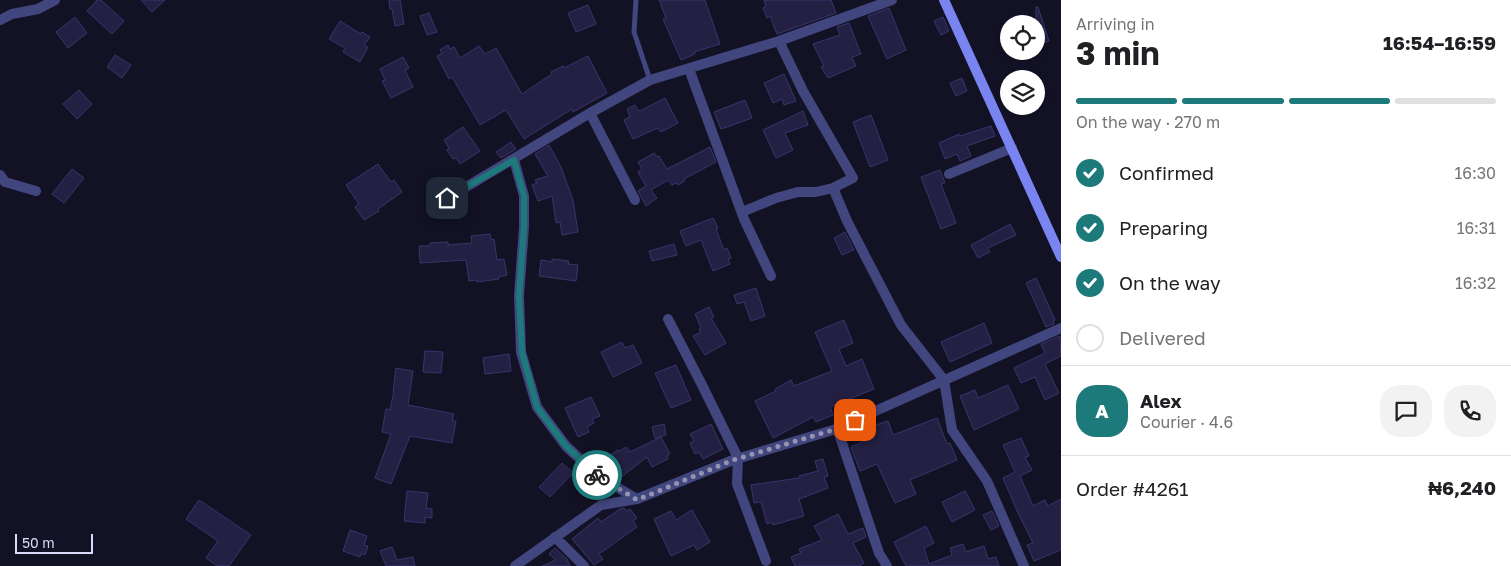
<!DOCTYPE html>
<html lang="en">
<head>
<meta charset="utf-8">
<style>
  :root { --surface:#fff; --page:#f2f2f2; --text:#202124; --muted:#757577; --line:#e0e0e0; --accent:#1d7a7b }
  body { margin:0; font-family:"Golos Text",sans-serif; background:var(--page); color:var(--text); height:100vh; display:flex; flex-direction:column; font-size:19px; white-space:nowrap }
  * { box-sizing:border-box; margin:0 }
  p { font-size:16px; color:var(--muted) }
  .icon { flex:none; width:28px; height:28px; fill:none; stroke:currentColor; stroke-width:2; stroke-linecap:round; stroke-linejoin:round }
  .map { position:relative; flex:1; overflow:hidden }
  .drawer { display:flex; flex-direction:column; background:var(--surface); width:450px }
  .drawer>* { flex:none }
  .buttons { position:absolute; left:1000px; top:15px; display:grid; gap:10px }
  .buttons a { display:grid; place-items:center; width:45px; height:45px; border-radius:50%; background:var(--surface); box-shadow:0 1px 4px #0004; font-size:25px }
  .scale { position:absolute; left:15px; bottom:12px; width:78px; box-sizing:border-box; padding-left:5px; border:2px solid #d9d9fb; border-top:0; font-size:14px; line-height:18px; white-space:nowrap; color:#d9d9fb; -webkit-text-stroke:4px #131225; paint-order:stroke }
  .pin { position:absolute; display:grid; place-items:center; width:42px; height:42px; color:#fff; margin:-21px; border-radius:10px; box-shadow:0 2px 8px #0006 }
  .courier { position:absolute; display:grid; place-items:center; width:50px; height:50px; margin:-25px; border:4px solid #1d7a7b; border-radius:50%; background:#fff; color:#222; box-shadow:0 1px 6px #0007 }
  .overview em { font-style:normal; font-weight:700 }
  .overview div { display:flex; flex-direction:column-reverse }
  .overview { display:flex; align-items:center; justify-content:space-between; height:85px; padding:0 15px }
  h1 { font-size:32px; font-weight:700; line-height:38px }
  .bar { display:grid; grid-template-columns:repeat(4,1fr); gap:8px 5px; align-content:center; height:60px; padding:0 15px }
  .bar i { height:6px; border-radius:4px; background:var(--line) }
  .bar .selected { background:var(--accent) }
  .bar p { grid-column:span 4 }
  .line { display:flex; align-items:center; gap:12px; padding:0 15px; border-top:1px solid var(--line) }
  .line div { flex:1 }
  .round { display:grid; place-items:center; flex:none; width:52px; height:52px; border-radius:20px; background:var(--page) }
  ol { padding:0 15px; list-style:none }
  li { display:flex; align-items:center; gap:15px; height:55px }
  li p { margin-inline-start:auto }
  li .icon { padding:5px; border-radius:50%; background:var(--accent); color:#fff; stroke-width:4 }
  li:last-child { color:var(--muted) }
  li i { width:28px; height:28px; border:2px solid var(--line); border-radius:50% }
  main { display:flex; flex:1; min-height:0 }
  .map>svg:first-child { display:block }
</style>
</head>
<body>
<main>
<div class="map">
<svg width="1061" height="566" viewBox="0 0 1061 566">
  <rect width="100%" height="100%" fill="#131225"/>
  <!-- building -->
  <path fill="#232043" stroke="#39346d" d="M 97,0 L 101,0 L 124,21 L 112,34 L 87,11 Z
    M 141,0 L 165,0 L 152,12 Z
    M 389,0 L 400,0 L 404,24 L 395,26 L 392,9 L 390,9 Z
    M 659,0 L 705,0 L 720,44 L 694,52 L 695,54 L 681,60 L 663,19 L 666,18 Z
    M 764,0 L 831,0 L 836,13 L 777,34 L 770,16 L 767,18 L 763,8 L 766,6 Z
    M 588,5 L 596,24 L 576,32 L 568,13 Z
    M 1036,7 L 1038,7 L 1049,41 L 1036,45 Z
    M 889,8 L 906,50 L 887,59 L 868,16 Z
    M 429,13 L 437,32 L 427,35 L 420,16 Z
    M 75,17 L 87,33 L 68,48 L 56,32 Z
    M 943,17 L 949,31 L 941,35 L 934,21 Z
    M 340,21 L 361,34 L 362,32 L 370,37 L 364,45 L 368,47 L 360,62 L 343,52 L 345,48 L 329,39 Z
    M 849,23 L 861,54 L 852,57 L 856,66 L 828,78 L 821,67 L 824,66 L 813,44 L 840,35 L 837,27 Z
    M 448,45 L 450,49 L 454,47 L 460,58 L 479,46 L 485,54 L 496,48 L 522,94 L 552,74 L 551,72 L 563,66 L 564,68 L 588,56 L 607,93 L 573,112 L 572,109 L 524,139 L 506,110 L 480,125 L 452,77 L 449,79 L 437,56 L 442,53 L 440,50 Z
    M 115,55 L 131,65 L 122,78 L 107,67 Z
    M 403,57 L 409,68 L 405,70 L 413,87 L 391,98 L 382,81 L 385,80 L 380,69 Z
    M 784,74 L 796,101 L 784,105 L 782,99 L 773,103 L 764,83 Z
    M 962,78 L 967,91 L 956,96 L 950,83 Z
    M 79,90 L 92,104 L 77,119 L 63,104 Z
    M 665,98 L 678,123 L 661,132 L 658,128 L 633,139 L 624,120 L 630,117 L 627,109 L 635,105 L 638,111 L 642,110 Z
    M 745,100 L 752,118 L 721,129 L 714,112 Z
    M 803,111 L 808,125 L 785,133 L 793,150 L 776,158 L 763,130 Z
    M 871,115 L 888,160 L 870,167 L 853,122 Z
    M 991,126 L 995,136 L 967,146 L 971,156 L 960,161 L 957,154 L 945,159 L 939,143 L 959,134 L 960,136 Z
    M 463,127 L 480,151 L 460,164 L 456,158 L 453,159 L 447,150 L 449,148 L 444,140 Z
    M 511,142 L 516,149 L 501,158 L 496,152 Z
    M 549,145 L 561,167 L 573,200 L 578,232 L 562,235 L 560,222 L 556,223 L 552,196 L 538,201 L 532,185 L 537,183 L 535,180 L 548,176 L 535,154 Z
    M 710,147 L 716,162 L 684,179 L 685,181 L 678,185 L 676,183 L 672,185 L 668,180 L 651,190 L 657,198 L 646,206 L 638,191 L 646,186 L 638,172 L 642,169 L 638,162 L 654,153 L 657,157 L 659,156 L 667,169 Z
    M 378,164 L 391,182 L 394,180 L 402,192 L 378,209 L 379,211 L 364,220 L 355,207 L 359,204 L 346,185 Z
    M 72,169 L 84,178 L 64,203 L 52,194 Z
    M 940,170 L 945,183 L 941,184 L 956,223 L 941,229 L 921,177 Z
    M 713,218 L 718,228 L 716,229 L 724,250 L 727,248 L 731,258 L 728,259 L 730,264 L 713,271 L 701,240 L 686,246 L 680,231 Z
    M 1010,224 L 1016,235 L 988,248 L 990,252 L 978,258 L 971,245 Z
    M 845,232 L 854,250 L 842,255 L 834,238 Z
    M 490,234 L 491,240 L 494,239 L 497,260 L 504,259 L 507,275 L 498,277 L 499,279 L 477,282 L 477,280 L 469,281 L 466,260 L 420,263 L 419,246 L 430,246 L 430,243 L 448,242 L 448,245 L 472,243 L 471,236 Z
    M 674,244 L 677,255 L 652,261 L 649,251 Z
    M 552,259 L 569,261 L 568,264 L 578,265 L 576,281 L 539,276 L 541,260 L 552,262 Z
    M 1036,278 L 1055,320 L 1053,321 L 1054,324 L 1046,327 L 1026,283 Z
    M 756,288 L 765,316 L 751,321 L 744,302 L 737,304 L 734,295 Z
    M 709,307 L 714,317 L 711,318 L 726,343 L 705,355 L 693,336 L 701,332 L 699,329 L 701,328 L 695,314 Z
    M 844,320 L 853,343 L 839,349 L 846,366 L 862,359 L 874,389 L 830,407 L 833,415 L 816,422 L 813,417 L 773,438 L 755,401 L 776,391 L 775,389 L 791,380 L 794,386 L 832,371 L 815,332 Z
    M 984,323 L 992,343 L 950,362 L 941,342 Z
    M 1060,336 L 1061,356 L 1045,364 L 1059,393 L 1045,400 L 1035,377 L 1021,383 L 1014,368 L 1045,353 L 1041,344 Z
    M 622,342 L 625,348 L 633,345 L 642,363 L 613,377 L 601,352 Z
    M 425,351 L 443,352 L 441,373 L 423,372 Z
    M 509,354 L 511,371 L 485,374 L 483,358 Z
    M 676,365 L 691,400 L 671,408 L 655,373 Z
    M 396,368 L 413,371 L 408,405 L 454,414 L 452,421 L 456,421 L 452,443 L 410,436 L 391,484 L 375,478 L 391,434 L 382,432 L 386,409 L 390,410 L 394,391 L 393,391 Z
    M 1008,385 L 1019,409 L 974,430 L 960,396 L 975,390 L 978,398 Z
    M 591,397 L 600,416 L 592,419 L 594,423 L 587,427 L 589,432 L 578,437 L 565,408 Z
    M 937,418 L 947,444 L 950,443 L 957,460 L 910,480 L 916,494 L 895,503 L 877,464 L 860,471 L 851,447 L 874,437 L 870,427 L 888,421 L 893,435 Z
    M 664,424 L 666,435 L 655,438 L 652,427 Z
    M 711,424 L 723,449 L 703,459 L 699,452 L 695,454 L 690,443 L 694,441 L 690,434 Z
    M 661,437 L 670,454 L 667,456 L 668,459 L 652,467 L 647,457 L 620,478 L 607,461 L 611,458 L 609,456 L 618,450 L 620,451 L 626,447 L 630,452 Z
    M 1021,438 L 1029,456 L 1025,457 L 1032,470 L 1020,476 L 1033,506 L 1045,500 L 1048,506 L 1061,499 L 1061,550 L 1034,561 L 1027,545 L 1033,543 L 1018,513 L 1003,478 L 1015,472 L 1003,445 Z
    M 823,459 L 828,476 L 824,477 L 828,488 L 799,499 L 804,516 L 773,525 L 772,522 L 767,524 L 761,502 L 754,503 L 751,485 L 799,478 L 799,476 L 818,471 L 815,461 Z
    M 562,463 L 573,473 L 550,497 L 539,487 Z
    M 407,491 L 428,493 L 426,508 L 432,509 L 432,518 L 425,517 L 425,523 L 404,521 Z
    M 965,491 L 975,510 L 952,522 L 942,502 Z
    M 199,500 L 251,535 L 229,566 L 217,566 L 206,558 L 218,541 L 186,519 Z
    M 624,508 L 627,511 L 630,509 L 637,518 L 633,521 L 637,527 L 599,554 L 603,559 L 594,565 L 572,539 L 598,518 L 601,522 L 620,509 Z
    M 692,510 L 710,542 L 697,550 L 694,545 L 671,556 L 654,519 L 671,511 L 676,520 Z
    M 992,511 L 999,526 L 991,530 L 983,515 Z
    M 838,514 L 848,534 L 863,528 L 866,537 L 853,543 L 864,563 L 859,566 L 795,566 L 791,557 L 801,553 L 799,549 L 822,540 L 814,526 Z
    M 926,526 L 934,543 L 924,548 L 929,564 L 952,555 L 950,548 L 963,544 L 966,552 L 984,546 L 988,559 L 996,557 L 999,566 L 906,566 L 894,542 Z
    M 350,530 L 367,536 L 364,545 L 368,546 L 365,555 L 361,553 L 360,557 L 343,551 Z
    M 392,547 L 397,560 L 413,557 L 415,566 L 386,566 L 380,551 Z
    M 555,548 L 567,559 L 570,566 L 542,566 L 556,560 L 549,554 Z"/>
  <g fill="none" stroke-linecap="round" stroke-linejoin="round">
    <!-- lane -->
    <path stroke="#42467e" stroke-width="5" d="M 636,0 L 634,32 L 650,80"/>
    <!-- street -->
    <path stroke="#42467e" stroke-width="10" d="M 0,20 L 12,14 L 38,9 L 55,0
      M 779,41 L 803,91 L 853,178 L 833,188 L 847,221 L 901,325 L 944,380 L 952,430 L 987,481 L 1024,566
      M 689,69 L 744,219 L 771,276
      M 590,113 L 635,200
      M 514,160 L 524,196 L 524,227 L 519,296 L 521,352 L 537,407 L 566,446 L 598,476 L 637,499
      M 949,174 L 1012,148
      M 0,175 L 5,182 L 36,191
      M 431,208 L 590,113 L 650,80 L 779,41 L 892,0
      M 742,212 L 776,198 L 798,192 L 816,192 L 833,188
      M 668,319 L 702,385 L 738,458 L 737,484 L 766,561
      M 837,428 L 879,553 L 887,566
      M 555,537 L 584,566
      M 515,566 L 601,505 L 637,499 L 733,460 L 833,430 L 1061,328"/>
    <!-- secondary -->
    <path stroke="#7a84f1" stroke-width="10" d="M 944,0 L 1061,257"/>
  </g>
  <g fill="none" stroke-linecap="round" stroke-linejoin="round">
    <!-- done -->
    <path stroke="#9493b0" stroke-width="5" stroke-dasharray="0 9" d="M 597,475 L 637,500 L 733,460 L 833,430 L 855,420"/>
    <!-- route -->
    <path stroke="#1d7a7b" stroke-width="6" d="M 447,198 L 514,160 L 524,196 L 524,227 L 519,296 L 522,352 L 537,407 L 566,446 L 597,475"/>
  </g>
</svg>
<div class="buttons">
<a><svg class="icon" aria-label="locate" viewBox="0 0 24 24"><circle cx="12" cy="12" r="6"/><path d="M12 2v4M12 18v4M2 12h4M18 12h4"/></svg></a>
<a><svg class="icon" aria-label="layers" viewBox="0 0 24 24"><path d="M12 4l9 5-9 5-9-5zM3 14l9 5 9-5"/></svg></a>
</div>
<div class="scale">50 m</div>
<div class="pin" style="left:855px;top:420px;background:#ea580c"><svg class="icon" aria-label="bag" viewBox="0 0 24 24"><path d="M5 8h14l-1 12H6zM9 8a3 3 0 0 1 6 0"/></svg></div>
<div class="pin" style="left:447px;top:198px;background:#1f2937"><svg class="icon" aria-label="home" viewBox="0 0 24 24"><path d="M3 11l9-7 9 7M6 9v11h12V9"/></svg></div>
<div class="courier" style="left:597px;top:475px"><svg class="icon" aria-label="bike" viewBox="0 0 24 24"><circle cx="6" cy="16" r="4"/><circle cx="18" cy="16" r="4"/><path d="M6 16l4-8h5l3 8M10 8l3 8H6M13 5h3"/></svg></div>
</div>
<section class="drawer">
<div class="overview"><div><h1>3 min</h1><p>Arriving in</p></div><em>16:54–16:59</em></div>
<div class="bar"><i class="selected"></i><i class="selected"></i><i class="selected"></i><i></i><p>On the way · 270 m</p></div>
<ol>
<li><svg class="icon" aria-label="check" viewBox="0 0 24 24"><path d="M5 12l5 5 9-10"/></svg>Confirmed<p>16:30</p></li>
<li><svg class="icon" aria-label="check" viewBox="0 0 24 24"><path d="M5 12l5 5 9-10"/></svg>Preparing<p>16:31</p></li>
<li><svg class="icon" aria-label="check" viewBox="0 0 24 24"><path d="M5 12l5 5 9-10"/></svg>On the way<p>16:32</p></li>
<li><i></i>Delivered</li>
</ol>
<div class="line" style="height:90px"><b class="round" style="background:var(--accent);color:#fff">A</b><div><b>Alex</b><p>Courier · 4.6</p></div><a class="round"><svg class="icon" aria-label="chat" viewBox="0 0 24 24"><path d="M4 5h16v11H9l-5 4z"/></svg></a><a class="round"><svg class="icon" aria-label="phone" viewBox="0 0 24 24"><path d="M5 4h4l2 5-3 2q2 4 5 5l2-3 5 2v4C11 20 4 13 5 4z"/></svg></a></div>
<div class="line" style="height:65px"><div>Order #4261</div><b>₦6,240</b></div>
</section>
</main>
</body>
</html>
